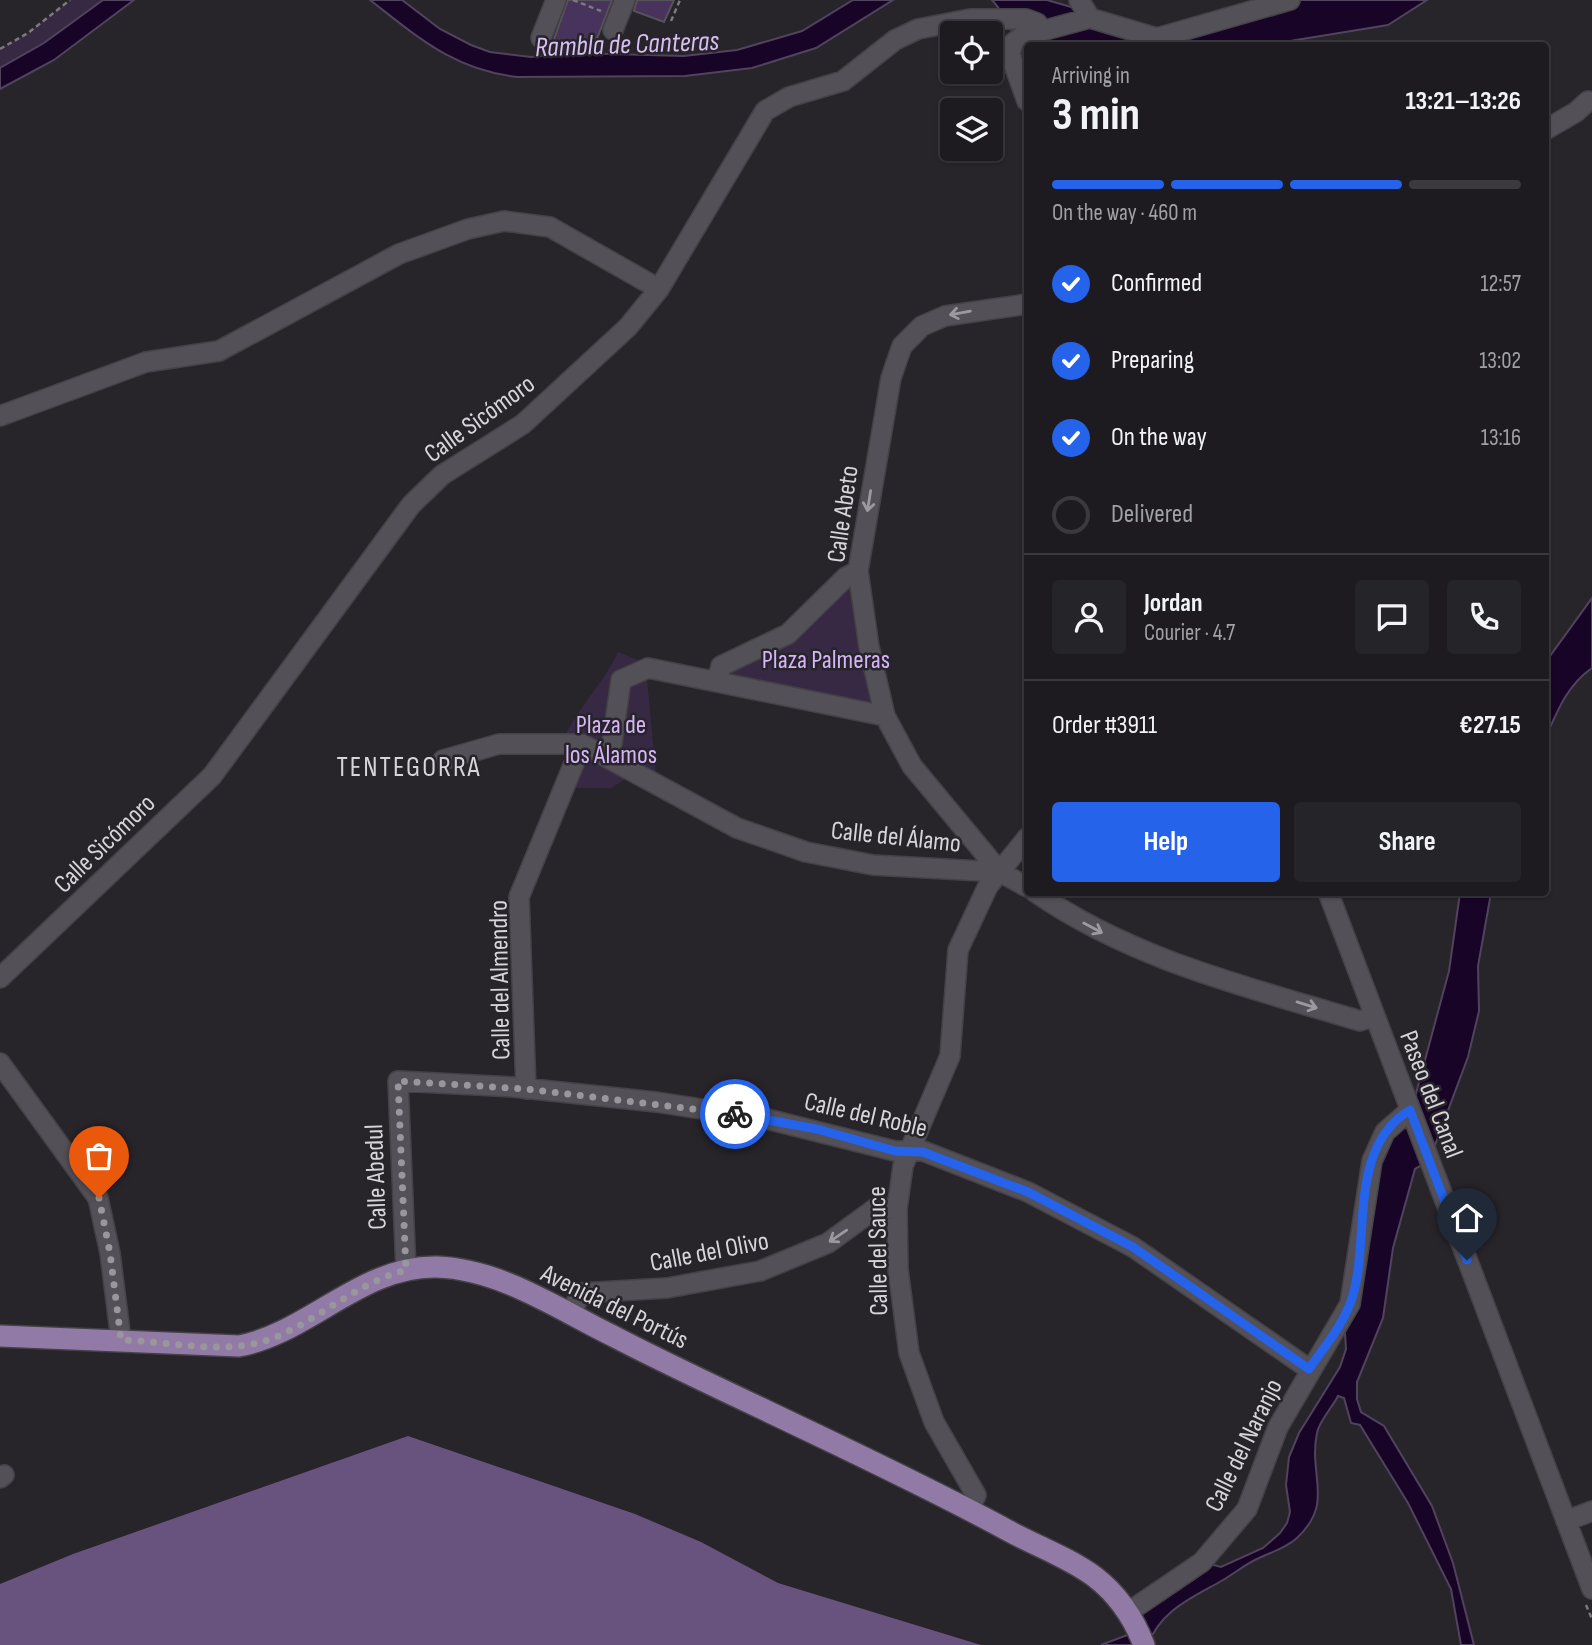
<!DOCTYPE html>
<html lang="en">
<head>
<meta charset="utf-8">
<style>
  :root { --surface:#1d1b20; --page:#252429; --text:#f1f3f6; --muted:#a0a1a5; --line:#3b393e; --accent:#2563eb }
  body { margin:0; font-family:"Sofia Sans Condensed",sans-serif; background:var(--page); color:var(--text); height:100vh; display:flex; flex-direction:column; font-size:26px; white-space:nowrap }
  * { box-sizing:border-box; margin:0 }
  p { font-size:23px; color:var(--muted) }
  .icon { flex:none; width:38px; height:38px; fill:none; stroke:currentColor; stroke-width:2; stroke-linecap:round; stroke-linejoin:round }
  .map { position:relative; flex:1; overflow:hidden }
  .sheet { position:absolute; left:1024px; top:42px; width:525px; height:854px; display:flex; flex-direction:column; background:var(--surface); border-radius:7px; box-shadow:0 2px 5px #0004,0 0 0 2px var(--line) }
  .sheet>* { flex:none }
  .controls { position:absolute; left:940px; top:21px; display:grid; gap:14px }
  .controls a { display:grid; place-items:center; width:63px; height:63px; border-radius:7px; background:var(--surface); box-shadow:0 2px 5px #0004,0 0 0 2px var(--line); font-size:35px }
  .pin { position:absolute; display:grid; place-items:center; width:60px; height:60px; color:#fff; margin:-72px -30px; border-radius:50% 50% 50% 0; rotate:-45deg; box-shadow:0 0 7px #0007 }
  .pin .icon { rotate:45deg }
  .courier { position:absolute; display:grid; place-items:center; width:70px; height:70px; margin:-35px; border:5px solid #2563eb; border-radius:50%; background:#fff; color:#222; box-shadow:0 2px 9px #0007 }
  .headline em { font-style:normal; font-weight:700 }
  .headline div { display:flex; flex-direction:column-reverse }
  .headline { display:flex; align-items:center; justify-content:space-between; height:119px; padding:0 28px }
  h1 { font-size:46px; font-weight:700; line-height:52px }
  .bar { display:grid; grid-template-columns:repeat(4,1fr); gap:10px 7px; align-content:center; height:84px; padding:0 28px }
  .bar i { height:9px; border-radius:5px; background:var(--line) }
  .bar .active { background:var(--accent) }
  .bar p { grid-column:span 4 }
  .line { display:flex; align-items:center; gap:18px; padding:0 28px; border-top:2px solid var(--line) }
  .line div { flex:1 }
  .round { display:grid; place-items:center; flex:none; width:74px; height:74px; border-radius:7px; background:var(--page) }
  ol { padding:0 28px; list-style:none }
  li { display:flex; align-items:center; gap:21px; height:77px }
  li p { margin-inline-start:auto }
  li .icon { padding:7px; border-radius:50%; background:var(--accent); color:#fff; stroke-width:4 }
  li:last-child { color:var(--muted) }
  li i { width:38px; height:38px; border:4px solid var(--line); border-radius:50% }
  .primary-button { display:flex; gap:14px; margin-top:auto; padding:14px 28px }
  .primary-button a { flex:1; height:80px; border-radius:7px; background:var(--accent); color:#fff; font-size:28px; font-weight:700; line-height:80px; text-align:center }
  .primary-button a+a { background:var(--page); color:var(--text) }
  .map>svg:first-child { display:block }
</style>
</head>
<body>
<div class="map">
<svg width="1592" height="1645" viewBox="0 0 1592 1645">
  <rect width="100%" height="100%" fill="#27242a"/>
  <!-- green -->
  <path fill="#372944" d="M 70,0 L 103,0 L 44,43 L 0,68 L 0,49 L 28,33 Z
    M 858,571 L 885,716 L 717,682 Z
    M 618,652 L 638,660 L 647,678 L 656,775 L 630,776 L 611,788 L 573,788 L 566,759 L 559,750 C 571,714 602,687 618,652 Z"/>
  <!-- forest -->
  <path fill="#68537e" d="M 408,1436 L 635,1514 L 701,1542 L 778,1583 L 981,1645 L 0,1645 L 0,1584 L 73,1554 Z"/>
  <!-- water -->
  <path fill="#180427" stroke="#51435d" stroke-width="2" d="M 103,0 L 134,0 L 54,60 L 0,89 L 0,68 L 44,43 Z
    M 370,0 L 402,0 L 440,29 L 471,45 L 490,52 L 531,57 L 574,53 L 684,56 L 737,50 L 802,31 L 853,0 L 893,0 L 816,48 L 752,68 L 685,76 L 518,77 C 454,70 419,38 370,0 Z
    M 992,0 L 1047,0 L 1157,32 L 1271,0 L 1427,0 L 1388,25 L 1266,45 L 1027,46 L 1027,53 C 1011,38 1008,16 992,0 Z
    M 1592,598 L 1592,668 C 1567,685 1557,712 1545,739 L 1545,663 Z
    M 1460,893 L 1491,893 L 1478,966 L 1479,1011 L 1468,1057 L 1429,1161 L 1415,1169 L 1393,1248 L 1383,1318 L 1357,1382 L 1357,1399 L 1361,1412 L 1384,1426 L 1432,1506 L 1453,1563 L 1474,1645 L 1461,1645 L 1451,1589 L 1408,1503 L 1360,1425 L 1351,1423 L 1344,1398 L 1338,1396 C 1332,1408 1319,1421 1317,1433 C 1308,1476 1335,1502 1297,1538 C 1286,1548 1272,1552 1259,1558 C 1247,1563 1235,1573 1223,1580 C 1194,1597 1160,1610 1148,1645 L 1101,1645 L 1138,1631 L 1127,1613 L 1202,1562 L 1221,1567 L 1263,1548 L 1280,1533 L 1287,1523 L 1290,1512 L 1286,1485 L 1289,1457 L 1299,1433 L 1340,1367 L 1346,1349 L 1344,1316 L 1372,1161 L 1411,1112 L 1449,971 Z"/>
  <!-- building -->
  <path fill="#48335c" stroke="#56525a" stroke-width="2" d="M 568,0 L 612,0 L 596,41 L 553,42 Z
    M 637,0 L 674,0 L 664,22 L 634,11 Z"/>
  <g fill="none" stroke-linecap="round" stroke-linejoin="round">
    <!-- minor casing -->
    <g stroke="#444147" stroke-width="22">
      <path id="minor" d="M 1079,0 L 1090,18
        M 613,30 L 625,0
        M 541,38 L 556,0
        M 1027,101 L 1010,54 L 1013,43 L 1023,36 L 1090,18 L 1157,38 L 1290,0
        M 1545,130 L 1576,112 L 1588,101
        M 0,416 L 146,362 L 219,351 L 399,254 L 468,229 L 504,221 L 550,227 L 659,289
        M 717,682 L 721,666 L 788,634 L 846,577 L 858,571
        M 610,757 L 621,680 L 648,668 L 885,716
        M 443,760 L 499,744 L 582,744
        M 1000,872 L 912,766 L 885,716 L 869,647 L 858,571 L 891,378 L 902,346 L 922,326 L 945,316 L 1027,304
        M 1035,892 C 1133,960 1248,987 1360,1021 L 1374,1016
        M 1328,892 L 1592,1589
        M 0,978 L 212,776 L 411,505 L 442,475 L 523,424 L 628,327 L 659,289 L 765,111 L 789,97 L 843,81 L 895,40 L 918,29 L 970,19 L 1026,19 L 1037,23 L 1040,29
        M 0,1063 L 98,1198 L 110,1253 L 121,1340
        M 526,1089 L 519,897 L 582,744 L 737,828 L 806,852 L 873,865 L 1000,872 L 1027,887
        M 406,1271 L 398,1081 L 513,1087 L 656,1102 L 767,1119 L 895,1151 L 923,1151 L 1028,1192 L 1133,1247 L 1309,1369
        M 570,1315 L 581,1293 L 667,1288 L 760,1271 L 828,1243 L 876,1208 L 897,1209
        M 0,1478 L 4,1475
        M 969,1509 L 976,1495 L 934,1422 L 909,1353 L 898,1269 L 897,1209 L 903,1166 L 950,1056 L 958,950 L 988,886 L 1027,838
        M 1566,1521 L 1592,1511
        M 1127,1613 L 1202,1562 L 1247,1509 L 1278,1427 L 1350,1304 L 1372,1161 L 1385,1132 L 1410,1110"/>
    </g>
    <!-- major casing -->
    <g stroke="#444147" stroke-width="24">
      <path id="major" d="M 0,1336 L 239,1346 C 309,1333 362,1265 437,1267 C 500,1269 558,1309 613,1336 C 663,1362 714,1386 765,1410 C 846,1449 928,1487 1007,1530 C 1036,1546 1068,1557 1095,1577 C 1117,1594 1134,1619 1144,1645"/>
    </g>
    <!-- path -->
    <path stroke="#7b787e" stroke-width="2.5" stroke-dasharray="5 3.5" stroke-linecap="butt" d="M 573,0 L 601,11
      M 671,21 L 680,0
      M 0,49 L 28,33 L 70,0
      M 1586,1605 L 1592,1619"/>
    <!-- minor -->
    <use href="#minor" stroke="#535057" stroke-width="19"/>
    <!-- major -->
    <use href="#major" stroke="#917ba6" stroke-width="21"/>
  </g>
  <!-- one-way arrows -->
  <defs><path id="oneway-shaft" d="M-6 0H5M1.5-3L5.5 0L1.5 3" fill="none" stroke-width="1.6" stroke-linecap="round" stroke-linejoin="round" transform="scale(1.75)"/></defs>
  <g stroke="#9c999f">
    <use href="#oneway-shaft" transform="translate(960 313) rotate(170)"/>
    <use href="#oneway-shaft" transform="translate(869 501) rotate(99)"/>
    <use href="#oneway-shaft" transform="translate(1093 928) rotate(28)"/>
    <use href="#oneway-shaft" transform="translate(1307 1005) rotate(17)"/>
    <use href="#oneway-shaft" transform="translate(838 1236) rotate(146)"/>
  </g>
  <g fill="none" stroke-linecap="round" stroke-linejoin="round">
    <!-- done -->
    <path stroke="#99979c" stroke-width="7" stroke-dasharray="0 12.6" d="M 99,1198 L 110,1253 L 121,1340 C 172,1341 227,1357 276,1337 C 321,1318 357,1283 406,1270 L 398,1081 L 526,1089 L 735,1114"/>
    <!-- route -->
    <path stroke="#2563eb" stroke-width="9" d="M 735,1114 L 817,1129 L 895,1151 L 923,1152 L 1028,1192 L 1133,1247 L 1309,1369 C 1325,1346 1345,1323 1353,1295 C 1370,1236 1348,1147 1410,1110 L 1467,1260"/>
  </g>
  <g text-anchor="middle" stroke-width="5" stroke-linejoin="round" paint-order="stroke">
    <!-- street labels -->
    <g font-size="26" fill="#d7d5da" stroke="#27242a">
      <text transform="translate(479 418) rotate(-36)" y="9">Calle Sicómoro</text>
      <text transform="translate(842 514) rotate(-82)" y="9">Calle Abeto</text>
      <text transform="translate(896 836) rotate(6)" y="9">Calle del Álamo</text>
      <text transform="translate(104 843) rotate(-44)" y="9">Calle Sicómoro</text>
      <text transform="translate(499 980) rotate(-91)" y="9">Calle del Almendro</text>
      <text transform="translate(1432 1094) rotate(69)" y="9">Paseo del Canal</text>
      <text transform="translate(866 1114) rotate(13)" y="9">Calle del Roble</text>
      <text transform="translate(375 1177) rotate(-92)" y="9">Calle Abedul</text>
      <text transform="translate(709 1251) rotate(-11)" y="9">Calle del Olivo</text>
      <text transform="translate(877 1251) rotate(-91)" y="9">Calle del Sauce</text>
      <text transform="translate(615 1306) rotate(26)" y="9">Avenida del Portús</text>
      <text transform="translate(1243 1445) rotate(-64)" y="9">Calle del Naranjo</text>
    </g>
    <!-- park labels -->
    <g font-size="26" fill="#d6b4f9" stroke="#27242a">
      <text x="826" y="668">Plaza Palmeras</text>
      <text x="611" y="733">Plaza de<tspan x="611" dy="30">los Álamos</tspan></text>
    </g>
    <!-- water labels -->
    <g font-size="28" font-style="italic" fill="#d9bef5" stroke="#27242a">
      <text transform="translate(627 43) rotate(-2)" y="10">Rambla de Canteras</text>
    </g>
    <!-- neighbourhood labels -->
    <g font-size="28" letter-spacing="2" fill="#d7d5da" stroke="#27242a">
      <text x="409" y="776">TENTEGORRA</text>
    </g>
  </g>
</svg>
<div class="controls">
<a><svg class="icon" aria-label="locate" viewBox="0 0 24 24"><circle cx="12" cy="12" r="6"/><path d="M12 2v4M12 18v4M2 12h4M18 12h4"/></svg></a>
<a><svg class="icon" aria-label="layers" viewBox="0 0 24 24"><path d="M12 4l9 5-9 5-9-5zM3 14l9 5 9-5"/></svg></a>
</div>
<div class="pin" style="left:99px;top:1198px;background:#ea580c"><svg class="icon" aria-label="bag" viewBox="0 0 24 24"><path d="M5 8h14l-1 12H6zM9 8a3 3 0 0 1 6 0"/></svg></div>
<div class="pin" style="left:1467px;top:1260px;background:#1f2937"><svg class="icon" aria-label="home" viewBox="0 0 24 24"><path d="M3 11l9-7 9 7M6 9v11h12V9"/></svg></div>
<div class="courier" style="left:735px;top:1114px"><svg class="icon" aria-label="bike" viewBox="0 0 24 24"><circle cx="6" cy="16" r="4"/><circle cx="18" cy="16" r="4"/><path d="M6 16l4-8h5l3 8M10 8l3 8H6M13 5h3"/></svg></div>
<section class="sheet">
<div class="headline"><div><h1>3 min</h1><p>Arriving in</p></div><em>13:21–13:26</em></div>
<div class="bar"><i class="active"></i><i class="active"></i><i class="active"></i><i></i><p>On the way · 460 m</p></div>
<ol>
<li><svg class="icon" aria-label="check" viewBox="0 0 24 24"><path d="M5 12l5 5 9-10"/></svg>Confirmed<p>12:57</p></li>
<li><svg class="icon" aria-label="check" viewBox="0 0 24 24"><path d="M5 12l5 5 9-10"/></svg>Preparing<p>13:02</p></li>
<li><svg class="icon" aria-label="check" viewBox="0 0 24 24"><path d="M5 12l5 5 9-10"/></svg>On the way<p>13:16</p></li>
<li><i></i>Delivered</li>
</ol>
<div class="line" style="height:126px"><a class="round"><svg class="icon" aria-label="person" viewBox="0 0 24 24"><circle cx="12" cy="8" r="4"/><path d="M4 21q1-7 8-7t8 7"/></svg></a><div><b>Jordan</b><p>Courier · 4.7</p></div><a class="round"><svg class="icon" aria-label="chat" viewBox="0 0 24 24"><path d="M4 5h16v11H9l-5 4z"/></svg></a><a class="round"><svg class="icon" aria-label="phone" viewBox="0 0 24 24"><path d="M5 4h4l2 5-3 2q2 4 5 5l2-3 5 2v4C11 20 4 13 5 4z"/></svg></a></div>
<div class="line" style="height:91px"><div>Order #3911</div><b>€27.15</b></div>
<div class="primary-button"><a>Help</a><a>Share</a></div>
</section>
</div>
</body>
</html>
